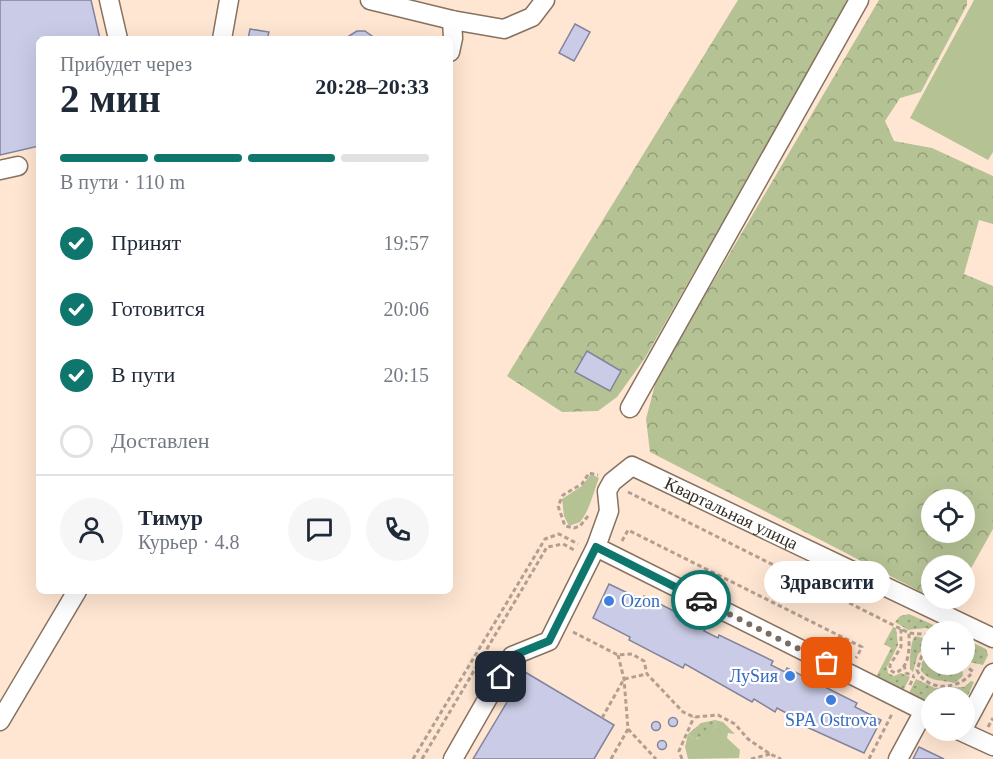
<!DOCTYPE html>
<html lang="ru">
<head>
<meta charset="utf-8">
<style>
  :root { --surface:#fff; --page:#f6f6f7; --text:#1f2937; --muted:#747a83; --line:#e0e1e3; --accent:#0f766e }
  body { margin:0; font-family:Georgia,serif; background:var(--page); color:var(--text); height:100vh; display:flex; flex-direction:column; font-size:22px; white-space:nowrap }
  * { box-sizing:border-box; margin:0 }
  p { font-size:20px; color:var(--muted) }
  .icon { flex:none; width:33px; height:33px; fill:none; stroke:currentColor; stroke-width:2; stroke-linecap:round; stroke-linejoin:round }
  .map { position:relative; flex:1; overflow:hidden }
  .panel { position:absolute; left:36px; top:36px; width:417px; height:558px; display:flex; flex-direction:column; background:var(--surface); border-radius:9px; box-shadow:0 6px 24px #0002 }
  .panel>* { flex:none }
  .controls { position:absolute; left:921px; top:489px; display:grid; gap:12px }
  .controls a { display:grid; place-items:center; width:54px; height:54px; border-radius:50%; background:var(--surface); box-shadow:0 6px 24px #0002; font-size:30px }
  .pin { position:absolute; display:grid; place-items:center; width:51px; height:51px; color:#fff; margin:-26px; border-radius:12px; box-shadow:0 3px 9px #0006 }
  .courier { position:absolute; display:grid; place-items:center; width:60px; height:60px; margin:-30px; border:4px solid #0f766e; border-radius:50%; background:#fff; color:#222; box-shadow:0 2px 8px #0007 }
  .bubble { position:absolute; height:42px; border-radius:21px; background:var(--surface); box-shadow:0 6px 24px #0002; font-size:20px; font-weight:700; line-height:42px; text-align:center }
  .head em { font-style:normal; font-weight:700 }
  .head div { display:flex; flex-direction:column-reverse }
  .head { display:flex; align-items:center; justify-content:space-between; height:102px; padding:0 24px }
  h1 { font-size:39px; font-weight:700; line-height:45px }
  .bar { display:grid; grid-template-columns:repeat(4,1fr); gap:9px 6px; align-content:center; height:72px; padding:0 24px }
  .bar i { height:8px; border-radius:4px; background:var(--line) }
  .bar .selected { background:var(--accent) }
  .bar p { grid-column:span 4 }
  .line { display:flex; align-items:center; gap:15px; padding:0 24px; border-top:2px solid var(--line) }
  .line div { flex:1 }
  .round { display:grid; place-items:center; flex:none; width:63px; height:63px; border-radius:32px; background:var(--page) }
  ol { padding:0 24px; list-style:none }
  li { display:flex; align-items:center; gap:18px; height:66px }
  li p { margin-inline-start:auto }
  li .icon { padding:6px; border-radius:50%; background:var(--accent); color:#fff; stroke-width:4 }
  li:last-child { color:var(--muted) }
  li i { width:33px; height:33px; border:3px solid var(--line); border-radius:50% }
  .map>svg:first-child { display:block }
</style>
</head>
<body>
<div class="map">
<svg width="993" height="759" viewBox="0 0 993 759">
  <defs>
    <pattern id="grass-dots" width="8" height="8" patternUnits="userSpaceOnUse" patternTransform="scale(1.5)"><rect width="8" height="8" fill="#b5c294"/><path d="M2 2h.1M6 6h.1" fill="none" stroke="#949e79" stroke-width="1.8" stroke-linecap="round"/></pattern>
    <pattern id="forest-crowns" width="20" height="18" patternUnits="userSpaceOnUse" patternTransform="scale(1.5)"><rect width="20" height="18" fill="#b5c294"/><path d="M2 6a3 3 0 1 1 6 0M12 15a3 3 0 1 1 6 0" fill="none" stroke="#949e79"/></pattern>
  </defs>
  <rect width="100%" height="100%" fill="#ffe6d2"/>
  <!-- grass -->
  <path fill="url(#grass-dots)" d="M 909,614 L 947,631 L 934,631 L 926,628 L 908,630 L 895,622 L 900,616 Z
    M 893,627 L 896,628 L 898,645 L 887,667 L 888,673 L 894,676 L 901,673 L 910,677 L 902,693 L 875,679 L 891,648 L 884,644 Z
    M 915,636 L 931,640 L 931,642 L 918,654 L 913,672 L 910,669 C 910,660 910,642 915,636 Z
    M 965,639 L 986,649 L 988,655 L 983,665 L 965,661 Z
    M 931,653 L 932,664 L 956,665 L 963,672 L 962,677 L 954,683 C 940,679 932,683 921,671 L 922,662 Z
    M 916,679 L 935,688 L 964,687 L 971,681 L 974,682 L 965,702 L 964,698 L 932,698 L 931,710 L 907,697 Z
    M 715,720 L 716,726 C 712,731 700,739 694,739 L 688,734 L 701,723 Z"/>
  <!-- forest -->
  <path fill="url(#forest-crowns)" fill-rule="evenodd" d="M 738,0 L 850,0 L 645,358 L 617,397 L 598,411 L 562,412 L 507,376 Z
    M 879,0 L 967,0 L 967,5 L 921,92 L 900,98 L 885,121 L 894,141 L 932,148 L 993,176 L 993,224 L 979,220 L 964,274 L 993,286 L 993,529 L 965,579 L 964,566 L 932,566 L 931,597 L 650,452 L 646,419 L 657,377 ZM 932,500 L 964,500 L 964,532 L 932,532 Z"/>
  <!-- park -->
  <path fill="#b5c294" d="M 974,0 L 993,0 L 993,152 L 988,160 L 910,118 Z
    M 591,474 L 599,478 C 593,493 590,510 580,522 L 569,526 L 564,516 L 562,499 L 582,486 Z
    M 715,720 L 723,722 L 735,734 L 728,733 L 727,738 L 740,750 L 739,758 L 688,759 L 685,747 L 688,734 L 694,739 L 698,739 C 703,731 711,733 716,726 Z"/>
  <!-- building -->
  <path fill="#cacbe6" stroke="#82839c" stroke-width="1.5" d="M 0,0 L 91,0 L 100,39 L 39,39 L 39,146 L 0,155 Z
    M 575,24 L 590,32 L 574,61 L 559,53 Z
    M 250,29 L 269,32 L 267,39 L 248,39 Z
    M 357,31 L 365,31 L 376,39 L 344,39 Z
    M 587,351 L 621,371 L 610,391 L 575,372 Z
    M 609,584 L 642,600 L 644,596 L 706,627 L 704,631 L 718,638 L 719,635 L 773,661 L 771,665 L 785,672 L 787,668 L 857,703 L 855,707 L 881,720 L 864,753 L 789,719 L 790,715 L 777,708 L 775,712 L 754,699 L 752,702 L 685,664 L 683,668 L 629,640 L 630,637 L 593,618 Z
    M 525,672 L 614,725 L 594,759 L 473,759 Z
    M668.5 722a4.5 4.5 0 1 1 9 0a4.5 4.5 0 1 1-9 0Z
    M651.5 726a4.5 4.5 0 1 1 9 0a4.5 4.5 0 1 1-9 0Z
    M657.5 745a4.5 4.5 0 1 1 9 0a4.5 4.5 0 1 1-9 0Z
    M 919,747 L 944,759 L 913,759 Z"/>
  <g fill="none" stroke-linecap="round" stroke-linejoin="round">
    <!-- minor casing -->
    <g stroke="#877260" stroke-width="21">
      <g id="minor">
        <path d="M 109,0 L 118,39"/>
        <path d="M 370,0 L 452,20 L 504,29 L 532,17 L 545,0"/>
        <path d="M 222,39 L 229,0"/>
        <path d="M 450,52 L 453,38 L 452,20"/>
        <path d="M 0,170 L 18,166"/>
        <path d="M 630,408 L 859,0"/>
        <path d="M 596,547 L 924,711"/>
        <path d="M 0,721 L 77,591"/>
        <path d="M 964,727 L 993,673"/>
        <path d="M 958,730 L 993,746"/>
        <path id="s1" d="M 453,759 L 512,656 L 549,641 L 596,547 L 609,511 L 607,491 L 612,482 L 632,466 L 993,638"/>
        <path d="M 898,759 L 924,711 L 932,715"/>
      </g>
    </g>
    <!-- path -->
    <path stroke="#b29f90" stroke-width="3" stroke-dasharray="4.5 3" stroke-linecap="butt" d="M 628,492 L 909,633 L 932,635
      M 588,516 L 580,526 L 574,528 L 565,526 L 558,506 L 563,495 L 582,484 L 589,473 L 598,475
      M 622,541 L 628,530 L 862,647 L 856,658
      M 901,629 L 901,647 L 890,665 L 890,670 L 895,673 C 911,667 909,647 909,633
      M 573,632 L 618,655 L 632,654 L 644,661 L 647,674 L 683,712 L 694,717 L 718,715 L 735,724 L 748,739 L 770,754 L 781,759
      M 932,648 L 924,649 L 917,670 C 927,692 957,690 971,674
      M 963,664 L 975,673
      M 904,665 L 906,673 L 914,676
      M 910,685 L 914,676
      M 602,718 L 624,679 L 647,674
      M 988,727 L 993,718
      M 628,729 L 656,759
      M 413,759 L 545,539 L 559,534 L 578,544
      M 422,759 L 547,547 L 563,544 L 576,551
      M 611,759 L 628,729 L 624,679 L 618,655
      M 682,759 L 679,751 L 694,717
      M 751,759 L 770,754
      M 869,759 L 892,714"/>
    <!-- minor -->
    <use href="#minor" stroke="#fff" stroke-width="18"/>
  </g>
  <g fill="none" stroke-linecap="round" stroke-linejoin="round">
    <!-- done -->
    <path stroke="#7c6d62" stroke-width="6" stroke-dasharray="0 10.8" d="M 701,600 L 827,663"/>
    <!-- route -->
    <path stroke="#0f766e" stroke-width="8" d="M 501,677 L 512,656 L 549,641 L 596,547 L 701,600"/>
  </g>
  <!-- markers -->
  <g fill="#3f7fe0" stroke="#fff" stroke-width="2">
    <circle cx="609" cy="601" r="6"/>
    <circle cx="790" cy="676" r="6"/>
    <circle cx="831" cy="700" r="6"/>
  </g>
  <g text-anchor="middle" stroke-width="4.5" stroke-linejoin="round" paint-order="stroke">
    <!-- street labels -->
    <g font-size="18" fill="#352c25" stroke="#fff">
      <text dy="6" stroke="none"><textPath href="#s1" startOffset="468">Квартальная улица</textPath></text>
    </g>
    <!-- shop labels -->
    <g font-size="18" fill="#366cbe" stroke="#fff" text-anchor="start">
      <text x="621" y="607">Ozon</text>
      <text x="778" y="682" text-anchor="end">ЛуSия</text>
      <text x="831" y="726" text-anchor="middle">SPA Ostrova</text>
    </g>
  </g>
</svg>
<div class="controls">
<a><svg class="icon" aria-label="locate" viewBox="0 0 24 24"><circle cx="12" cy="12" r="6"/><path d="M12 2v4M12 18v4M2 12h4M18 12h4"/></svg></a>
<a><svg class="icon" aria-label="layers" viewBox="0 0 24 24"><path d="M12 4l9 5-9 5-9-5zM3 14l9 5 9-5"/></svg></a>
<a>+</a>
<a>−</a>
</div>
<div class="pin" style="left:827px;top:663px;background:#ea580c"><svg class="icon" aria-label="bag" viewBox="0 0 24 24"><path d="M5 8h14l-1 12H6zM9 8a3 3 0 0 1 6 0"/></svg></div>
<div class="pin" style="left:501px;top:677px;background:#1f2937"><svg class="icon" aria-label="home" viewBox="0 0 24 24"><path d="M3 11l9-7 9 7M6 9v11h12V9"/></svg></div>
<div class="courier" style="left:701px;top:600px"><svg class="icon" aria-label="car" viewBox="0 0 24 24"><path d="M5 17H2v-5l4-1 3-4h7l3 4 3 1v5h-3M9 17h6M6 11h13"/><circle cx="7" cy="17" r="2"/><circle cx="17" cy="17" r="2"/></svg></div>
<div class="bubble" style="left:764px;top:561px;width:126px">Здравсити</div>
<section class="panel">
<div class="head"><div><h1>2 мин</h1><p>Прибудет через</p></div><em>20:28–20:33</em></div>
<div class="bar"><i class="selected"></i><i class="selected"></i><i class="selected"></i><i></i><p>В пути · 110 m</p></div>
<ol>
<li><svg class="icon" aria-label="check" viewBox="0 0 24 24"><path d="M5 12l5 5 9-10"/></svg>Принят<p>19:57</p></li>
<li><svg class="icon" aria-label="check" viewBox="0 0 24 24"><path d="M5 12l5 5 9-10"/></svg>Готовится<p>20:06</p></li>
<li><svg class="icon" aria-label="check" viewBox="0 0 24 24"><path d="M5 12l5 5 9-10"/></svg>В пути<p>20:15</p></li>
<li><i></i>Доставлен</li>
</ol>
<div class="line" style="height:108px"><a class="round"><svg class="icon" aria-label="person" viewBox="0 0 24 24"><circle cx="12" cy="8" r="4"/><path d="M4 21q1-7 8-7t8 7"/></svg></a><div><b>Тимур</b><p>Курьер · 4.8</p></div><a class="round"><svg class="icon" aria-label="chat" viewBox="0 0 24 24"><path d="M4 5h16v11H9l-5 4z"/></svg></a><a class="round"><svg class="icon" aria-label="phone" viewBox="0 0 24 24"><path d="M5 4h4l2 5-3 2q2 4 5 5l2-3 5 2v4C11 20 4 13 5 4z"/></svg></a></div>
</section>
</div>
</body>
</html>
